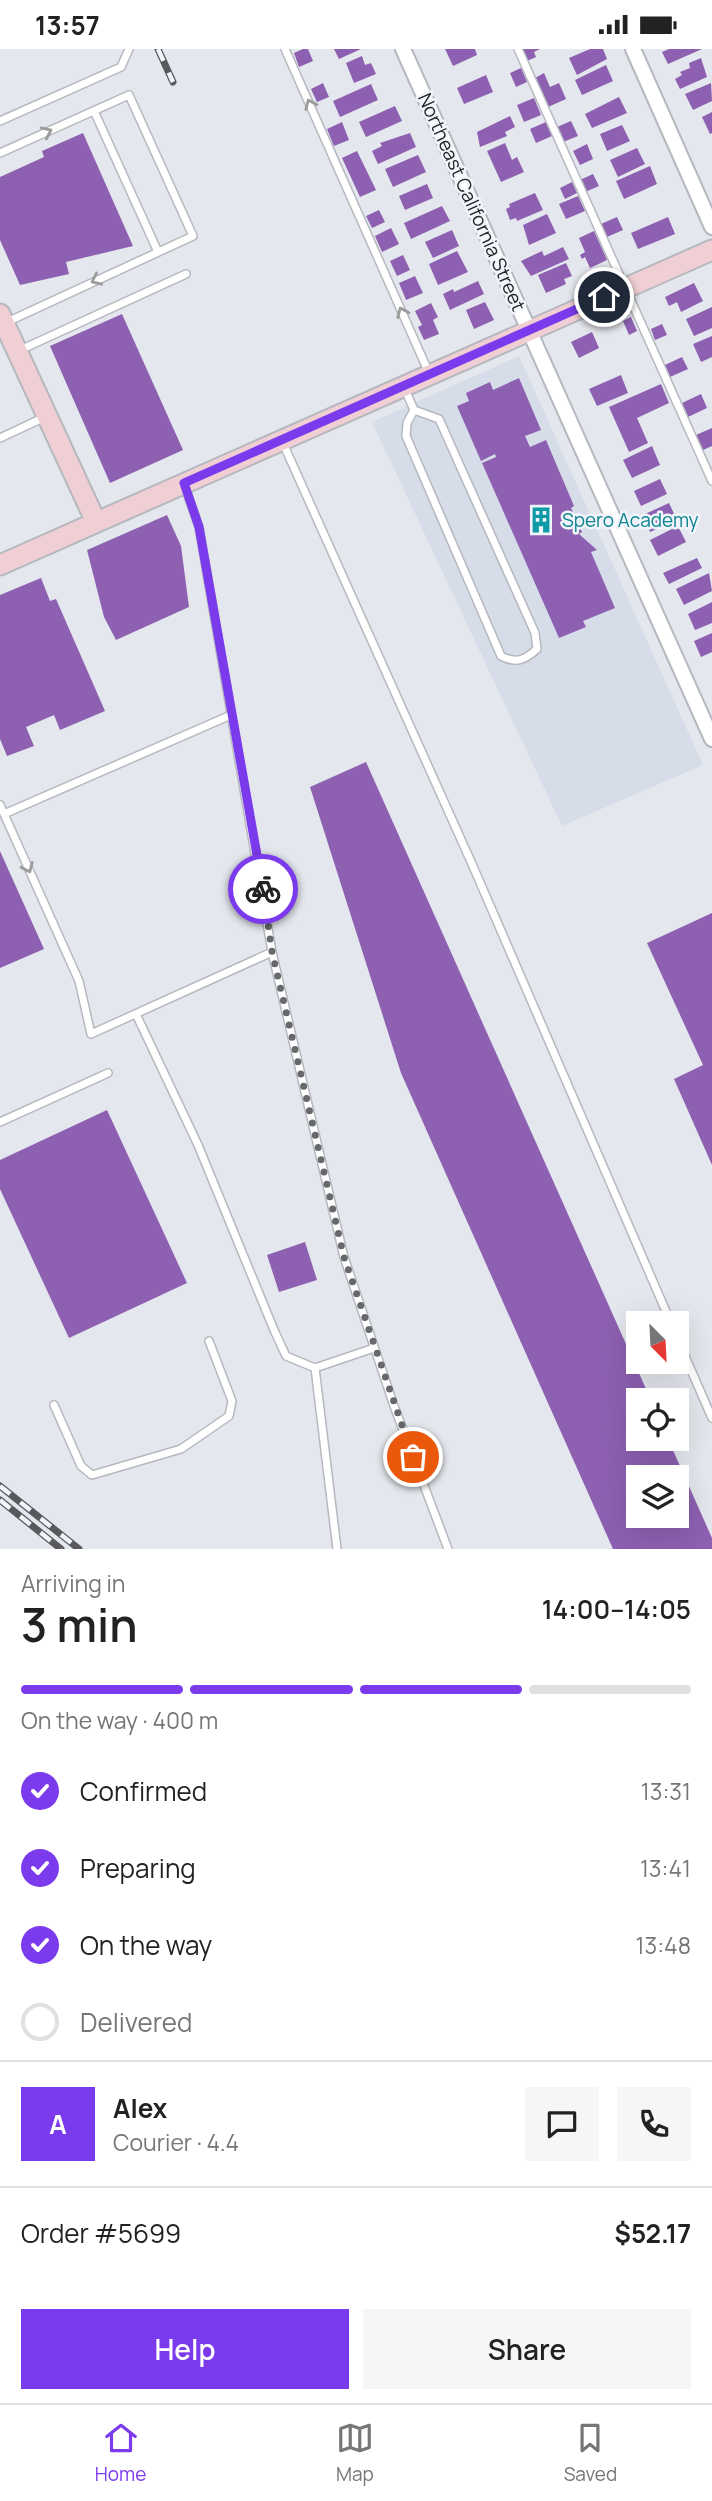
<!DOCTYPE html>
<html lang="en">
<head>
<meta charset="utf-8">
<style>
  :root { --surface:#fff; --page:#f6f6f6; --text:#222; --muted:#767676; --line:#e0e0e0; --accent:#7c3aed }
  body { margin:0; font-family:Manrope,sans-serif; background:var(--page); color:var(--text); height:100vh; display:flex; flex-direction:column; font-size:26px; white-space:nowrap }
  * { box-sizing:border-box; margin:0 }
  p { font-size:23px; color:var(--muted) }
  .icon { flex:none; width:38px; height:38px; fill:none; stroke:currentColor; stroke-width:2; stroke-linecap:round; stroke-linejoin:round }
  .map { position:relative; height:1500px; overflow:hidden }
  .panel { display:flex; flex-direction:column; background:var(--surface); flex:1 }
  .panel>* { flex:none }
  .needle { width:46px; rotate:156deg }
  .fabs { position:absolute; left:626px; top:1262px; display:grid; gap:14px }
  .fabs a { display:grid; place-items:center; width:63px; height:63px; border-radius:0px; background:var(--surface); box-shadow:0 7px 28px #0002; font-size:35px }
  .pin { position:absolute; display:grid; place-items:center; width:60px; height:60px; color:#fff; margin:-30px; border:4px solid #fff; border-radius:50%; box-shadow:0 2px 7px #0007 }
  .courier { position:absolute; display:grid; place-items:center; width:70px; height:70px; margin:-35px; border:5px solid #7c3aed; border-radius:50%; background:#fff; color:#222; box-shadow:0 2px 9px #0007 }
  .summary em { font-style:normal; font-weight:600 }
  .summary div { display:flex; flex-direction:column-reverse }
  .summary { display:flex; align-items:center; justify-content:space-between; height:119px; padding:0 21px }
  h1 { font-size:46px; font-weight:600; line-height:52px }
  .bar { display:grid; grid-template-columns:repeat(4,1fr); gap:10px 7px; align-content:center; height:84px; padding:0 21px }
  .bar i { height:9px; border-radius:5px; background:var(--line) }
  .bar .on { background:var(--accent) }
  .bar p { grid-column:span 4 }
  .line { display:flex; align-items:center; gap:18px; padding:0 21px; border-top:2px solid var(--line) }
  .line div { flex:1 }
  .round { display:grid; place-items:center; flex:none; width:74px; height:74px; border-radius:0px; background:var(--page) }
  ol { padding:0 21px; list-style:none }
  li { display:flex; align-items:center; gap:21px; height:77px }
  li p { margin-inline-start:auto }
  li .icon { padding:7px; border-radius:50%; background:var(--accent); color:#fff; stroke-width:4 }
  li:last-child { color:var(--muted) }
  li i { width:38px; height:38px; border:4px solid var(--line); border-radius:50% }
  .cta { display:flex; gap:14px; margin-top:auto; padding:14px 21px }
  .cta a { flex:1; height:80px; border-radius:0px; background:var(--accent); color:#fff; font-size:28px; font-weight:600; line-height:80px; text-align:center }
  .cta a+a { background:var(--page); color:var(--text) }
  .status { display:flex; justify-content:space-between; align-items:center; height:49px; padding:0 35px; background:var(--surface); direction:ltr }
  .status svg { height:19px; fill:currentColor }
  .dock { display:flex; justify-content:space-around; align-items:center; height:98px; border-top:2px solid var(--line); background:var(--surface); font-size:19px; color:var(--muted) }
  .dock a { display:grid; justify-items:center; gap:4px }
  .dock .on { color:var(--accent) }
  .map>svg:first-child { display:block }
</style>
</head>
<body>
<div class="status"><b>13:57</b><svg viewBox="0 0 49 12"><path d="M0 12V9h3v3zM5 12V6h3v6zM10 12V3h3v9zM15 12V0h3v12zM26 1h20v11H26zM47 4h2v5h-2z"/></svg></div>
<div class="map">
<svg width="712" height="1500" viewBox="0 0 712 1500">
  <rect width="100%" height="100%" fill="#e4e7ed"/>
  <!-- built -->
  <path fill="#d6dde9" d="M 519,307 L 703,716 L 562,777 L 372,373 Z"/>
  <!-- building -->
  <path fill="#8d60b1" fill-rule="evenodd" d="M 303,0 L 308,0 L 313,12 L 299,18 L 294,4 Z
    M 334,0 L 361,0 L 339,10 Z
    M 445,0 L 475,0 L 477,6 L 453,17 Z
    M 522,0 L 540,0 L 534,3 L 536,8 L 527,12 Z
    M 590,0 L 603,0 L 607,10 L 577,26 L 569,9 Z
    M 669,0 L 702,0 L 668,15 L 662,3 Z
    M 362,7 L 365,16 L 371,14 L 376,25 L 354,34 L 346,14 Z
    M 701,9 L 707,28 L 680,40 L 675,30 L 682,26 L 680,23 L 690,19 L 689,14 Z
    M 606,16 L 613,32 L 582,46 L 575,31 Z
    M 521,19 L 527,33 L 516,38 L 510,24 Z
    M 544,24 L 550,38 L 559,34 L 566,50 L 548,58 L 535,29 Z
    M 486,26 L 493,43 L 464,55 L 457,39 Z
    M 323,34 L 329,48 L 317,53 L 311,40 Z
    M 711,34 L 712,52 L 693,61 L 685,45 Z
    M 371,35 L 378,51 L 340,68 L 333,52 Z
    M 619,48 L 627,64 L 592,79 L 585,65 Z
    M 534,49 L 541,66 L 524,73 L 517,56 Z
    M 395,57 L 402,72 L 366,88 L 359,73 Z
    M 712,63 L 712,84 L 710,85 L 702,68 Z
    M 510,67 L 515,78 L 505,83 L 507,87 L 480,98 L 477,83 Z
    M 571,72 L 578,87 L 563,93 L 557,78 Z
    M 342,73 L 349,91 L 334,97 L 327,80 Z
    M 546,73 L 552,87 L 536,94 L 530,80 Z
    M 622,76 L 630,92 L 607,102 L 600,85 Z
    M 83,84 L 133,197 L 66,213 L 69,225 L 20,236 L 0,191 L 0,128 L 44,108 L 42,102 Z
    M 410,84 L 416,98 L 378,115 L 372,102 L 382,97 L 380,94 Z
    M 505,94 L 512,111 L 517,108 L 524,123 L 501,133 L 487,102 Z
    M 587,95 L 593,110 L 580,116 L 573,102 Z
    M 637,99 L 645,115 L 618,128 L 610,111 Z
    M 357,102 L 376,141 L 360,148 L 342,109 Z
    M 418,106 L 426,123 L 393,138 L 385,120 Z
    M 650,117 L 657,135 L 624,150 L 616,132 Z
    M 593,125 L 599,137 L 585,143 L 580,131 Z
    M 572,133 L 577,144 L 565,150 L 560,139 Z
    M 427,135 L 433,149 L 405,161 L 399,147 Z
    M 535,144 L 543,161 L 517,172 L 516,169 L 510,171 L 506,160 L 510,158 L 509,155 Z
    M 578,147 L 585,162 L 566,170 L 559,155 Z
    M 442,157 L 450,172 L 411,190 L 404,174 Z
    M 379,161 L 385,173 L 372,179 L 366,167 Z
    M 547,165 L 556,184 L 529,196 L 523,176 Z
    M 617,168 L 623,181 L 607,188 L 601,175 Z
    M 668,168 L 675,185 L 638,200 L 631,184 Z
    M 391,179 L 399,195 L 382,203 L 375,187 Z
    M 452,181 L 459,197 L 433,209 L 425,193 Z
    M 594,182 L 607,211 L 590,219 L 585,208 L 582,210 L 580,206 L 585,203 L 579,189 Z
    M 563,198 L 569,210 L 531,227 L 521,212 L 542,202 L 544,207 Z
    M 457,202 L 468,223 L 438,236 L 429,215 Z
    M 403,206 L 410,221 L 397,227 L 390,212 Z
    M 566,214 L 572,227 L 564,230 L 566,235 L 546,244 L 538,226 Z
    M 415,227 L 423,244 L 406,251 L 399,234 Z
    M 478,232 L 484,245 L 450,261 L 443,245 L 453,240 L 454,243 Z
    M 694,234 L 703,252 L 681,263 L 677,253 L 669,257 L 665,248 Z
    M 485,253 L 494,271 L 474,280 L 466,261 Z
    M 431,254 L 438,268 L 433,271 L 439,285 L 424,291 L 418,278 L 422,276 L 415,262 Z
    M 712,258 L 712,279 L 694,287 L 686,270 Z
    M 122,265 L 183,401 L 110,434 L 50,297 Z
    M 631,268 L 637,282 L 629,286 L 623,272 Z
    M 662,275 L 667,286 L 655,291 L 651,280 Z
    M 592,283 L 599,299 L 579,309 L 571,293 Z
    M 712,287 L 712,308 L 701,313 L 693,295 Z
    M 682,308 L 688,320 L 670,328 L 665,316 Z
    M 621,326 L 628,344 L 597,357 L 589,340 Z
    M 519,329 L 541,381 L 525,387 L 530,398 L 546,391 L 574,457 L 571,459 L 582,483 L 579,485 L 597,501 L 591,503 L 615,559 L 583,572 L 586,578 L 559,589 L 482,414 L 496,408 L 495,405 L 481,412 L 457,357 L 469,352 L 466,344 L 490,333 L 493,341 Z
    M 661,335 L 669,354 L 637,369 L 648,394 L 629,403 L 609,358 Z
    M 701,345 L 707,359 L 688,368 L 682,354 Z
    M 712,379 L 712,397 L 703,401 L 696,386 Z
    M 652,397 L 660,416 L 632,429 L 623,411 Z
    M 660,430 L 667,445 L 641,457 L 634,442 Z
    M 669,454 L 677,471 L 650,483 L 643,466 Z
    M 167,466 L 181,497 L 189,558 L 116,591 L 104,568 L 87,501 Z
    M 678,477 L 686,493 L 658,507 L 650,491 Z
    M 697,509 L 702,519 L 669,535 L 663,524 Z
    M 709,524 L 712,542 L 684,556 L 676,540 Z
    M 41,529 L 50,552 L 56,550 L 105,662 L 60,681 L 54,666 L 26,678 L 34,697 L 7,707 L 0,690 L 0,546 Z
    M 712,553 L 712,574 L 695,581 L 688,565 Z
    M 712,584 L 712,603 L 701,608 L 694,592 Z
    M 366,713 L 651,1351 L 639,1351 L 639,1390 L 668,1390 L 712,1489 L 712,1500 L 613,1500 L 401,1024 L 310,738 ZM 639,1428 L 677,1428 L 677,1466 L 639,1466 Z
    M 0,802 L 44,900 L 0,919 Z
    M 712,864 L 712,1116 L 674,1030 L 703,1016 L 647,894 Z
    M 107,1061 L 187,1234 L 69,1289 L 0,1140 L 0,1111 Z
    M 305,1193 L 317,1231 L 279,1243 L 267,1206 Z"/>
  <g fill="none" stroke-linecap="round" stroke-linejoin="round">
    <!-- lane casing -->
    <g stroke="#b5b8be" stroke-width="10">
      <path id="lane" d="M 285,0 L 429,324
        M 518,0 L 712,432
        M 94,62 L 158,203
        M 0,72 L 121,18 L 129,0
        M 0,104 L 129,46 L 193,187 L 5,274
        M 18,302 L 186,225
        M 404,338 L 414,361
        M 414,361 L 439,370 L 535,584 L 537,600 C 525,611 516,615 501,607 L 406,387 L 407,374 Z
        M 0,389 L 47,367
        M 282,392 L 472,815 L 671,1274
        M 184,435 L 199,478 L 272,903 L 344,1208 L 394,1357 L 448,1500
        M 0,756 L 79,932 L 91,985 L 272,903
        M 4,765 L 231,666
        M 136,965 L 198,1096 L 274,1281 L 286,1307 L 315,1319
        M 0,1073 L 108,1024
        M 677,1289 L 712,1369
        M 54,1356 L 81,1417 L 92,1426 L 181,1400 L 229,1367 L 232,1352 L 209,1292
        M 337,1500 L 315,1319 L 374,1299"/>
    </g>
    <!-- street casing -->
    <g stroke="#b5b8be" stroke-width="18">
      <path id="street" d="M 403,0 L 712,690
        M 633,0 L 712,178"/>
    </g>
    <!-- secondary casing -->
    <g stroke="#b5b8be" stroke-width="23">
      <path id="secondary" d="M 0,265 L 96,473
        M 0,516 L 712,201"/>
    </g>
    <!-- lane -->
    <use href="#lane" stroke="#fff" stroke-width="7"/>
    <!-- street -->
    <use href="#street" stroke="#fff" stroke-width="14"/>
    <!-- secondary -->
    <use href="#secondary" stroke="#efcfd3" stroke-width="19"/>
    <!-- rail casing -->
    <g stroke="#57595d" stroke-width="7">
      <path id="rail" d="M 158,0 L 173,33
        M 0,1437 L 79,1500
        M 0,1451 L 61,1500"/>
    </g>
    <!-- rail -->
    <use href="#rail" stroke="#f1f5fb" stroke-width="4.5" stroke-dasharray="13" stroke-linecap="butt"/>
  </g>
  <!-- one-way arrows -->
  <defs><path id="oneway-chevron" d="M-2-3.5L2.5 0L-2 3.5" fill="none" stroke-width="1.6" stroke-linecap="round" stroke-linejoin="round" transform="scale(1.75)"/></defs>
  <g stroke="#9c9c9d">
    <use href="#oneway-chevron" transform="translate(310 55) rotate(-114)"/>
    <use href="#oneway-chevron" transform="translate(47 83) rotate(-24)"/>
    <use href="#oneway-chevron" transform="translate(96 231) rotate(155)"/>
    <use href="#oneway-chevron" transform="translate(402 263) rotate(-114)"/>
    <use href="#oneway-chevron" transform="translate(28 819) rotate(66)"/>
  </g>
  <g fill="none" stroke-linecap="round" stroke-linejoin="round">
    <!-- done -->
    <path stroke="#66686c" stroke-width="7" stroke-dasharray="0 12.6" d="M 263,840 L 272,903 L 344,1208 L 413,1408"/>
    <!-- route -->
    <path stroke="#7c3aed" stroke-width="9" d="M 263,840 L 199,478 L 184,434 L 604,248"/>
  </g>
  <!-- icons -->
  <defs>
    <g id="building-bare" transform="scale(2.1)"><path d="M-4-6H4V6H1V3H-1V6H-4ZM-2.5-4.3h1.7v1.8h-1.7ZM.8-4.3h1.7v1.8H.8ZM-2.5-1h1.7V.8h-1.7ZM.8-1h1.7V.8H.8Z" fill="#0f9aa8" stroke="#f1f5fb" stroke-width="2.5" paint-order="stroke"/></g>
  </defs>
  <g fill-rule="evenodd">
    <use href="#building-bare" x="541" y="471"/>
  </g>
  <g text-anchor="middle" stroke-width="5" stroke-linejoin="round" paint-order="stroke">
    <!-- street labels -->
    <g font-size="19" fill="#222426" stroke="#f1f5fb">
      <text transform="translate(472 153) rotate(66)" y="7">Northeast California Street</text>
    </g>
    <!-- culture labels -->
    <g font-size="19" fill="#0d838f" stroke="#f1f5fb" text-anchor="start">
      <text x="562" y="478">Spero Academy</text>
    </g>
  </g>
</svg>
<div class="fabs">
<a><svg class="needle" viewBox="-14 -14 28 28"><path d="M0-13l5 13h-10z" fill="#e53935"/><path d="M0 13l5-13h-10z" fill="#767676"/></svg></a>
<a><svg class="icon" aria-label="locate" viewBox="0 0 24 24"><circle cx="12" cy="12" r="6"/><path d="M12 2v4M12 18v4M2 12h4M18 12h4"/></svg></a>
<a><svg class="icon" aria-label="layers" viewBox="0 0 24 24"><path d="M12 4l9 5-9 5-9-5zM3 14l9 5 9-5"/></svg></a>
</div>
<div class="pin" style="left:413px;top:1408px;background:#ea580c"><svg class="icon" aria-label="bag" viewBox="0 0 24 24"><path d="M5 8h14l-1 12H6zM9 8a3 3 0 0 1 6 0"/></svg></div>
<div class="pin" style="left:604px;top:248px;background:#1f2937"><svg class="icon" aria-label="home" viewBox="0 0 24 24"><path d="M3 11l9-7 9 7M6 9v11h12V9"/></svg></div>
<div class="courier" style="left:263px;top:840px"><svg class="icon" aria-label="bike" viewBox="0 0 24 24"><circle cx="6" cy="16" r="4"/><circle cx="18" cy="16" r="4"/><path d="M6 16l4-8h5l3 8M10 8l3 8H6M13 5h3"/></svg></div>
</div>
<section class="panel">
<div class="summary"><div><h1>3 min</h1><p>Arriving in</p></div><em>14:00–14:05</em></div>
<div class="bar"><i class="on"></i><i class="on"></i><i class="on"></i><i></i><p>On the way · 400 m</p></div>
<ol>
<li><svg class="icon" aria-label="check" viewBox="0 0 24 24"><path d="M5 12l5 5 9-10"/></svg>Confirmed<p>13:31</p></li>
<li><svg class="icon" aria-label="check" viewBox="0 0 24 24"><path d="M5 12l5 5 9-10"/></svg>Preparing<p>13:41</p></li>
<li><svg class="icon" aria-label="check" viewBox="0 0 24 24"><path d="M5 12l5 5 9-10"/></svg>On the way<p>13:48</p></li>
<li><i></i>Delivered</li>
</ol>
<div class="line" style="height:126px"><b class="round" style="background:var(--accent);color:#fff">A</b><div><b>Alex</b><p>Courier · 4.4</p></div><a class="round"><svg class="icon" aria-label="chat" viewBox="0 0 24 24"><path d="M4 5h16v11H9l-5 4z"/></svg></a><a class="round"><svg class="icon" aria-label="phone" viewBox="0 0 24 24"><path d="M5 4h4l2 5-3 2q2 4 5 5l2-3 5 2v4C11 20 4 13 5 4z"/></svg></a></div>
<div class="line" style="height:91px"><div>Order #5699</div><b>$52.17</b></div>
<div class="cta"><a>Help</a><a>Share</a></div>
</section>
<nav class="dock">
<a class="on"><svg class="icon" aria-label="home" viewBox="0 0 24 24"><path d="M3 11l9-7 9 7M6 9v11h12V9"/></svg>Home</a>
<a><svg class="icon" aria-label="map" viewBox="0 0 24 24"><path d="M3 6l6-2 6 2 6-2v14l-6 2-6-2-6 2zM9 4v14M15 6v14"/></svg>Map</a>
<a><svg class="icon" aria-label="saved" viewBox="0 0 24 24"><path d="M7 4h10v16l-5-4-5 4z"/></svg>Saved</a>
</nav>
</body>
</html>
